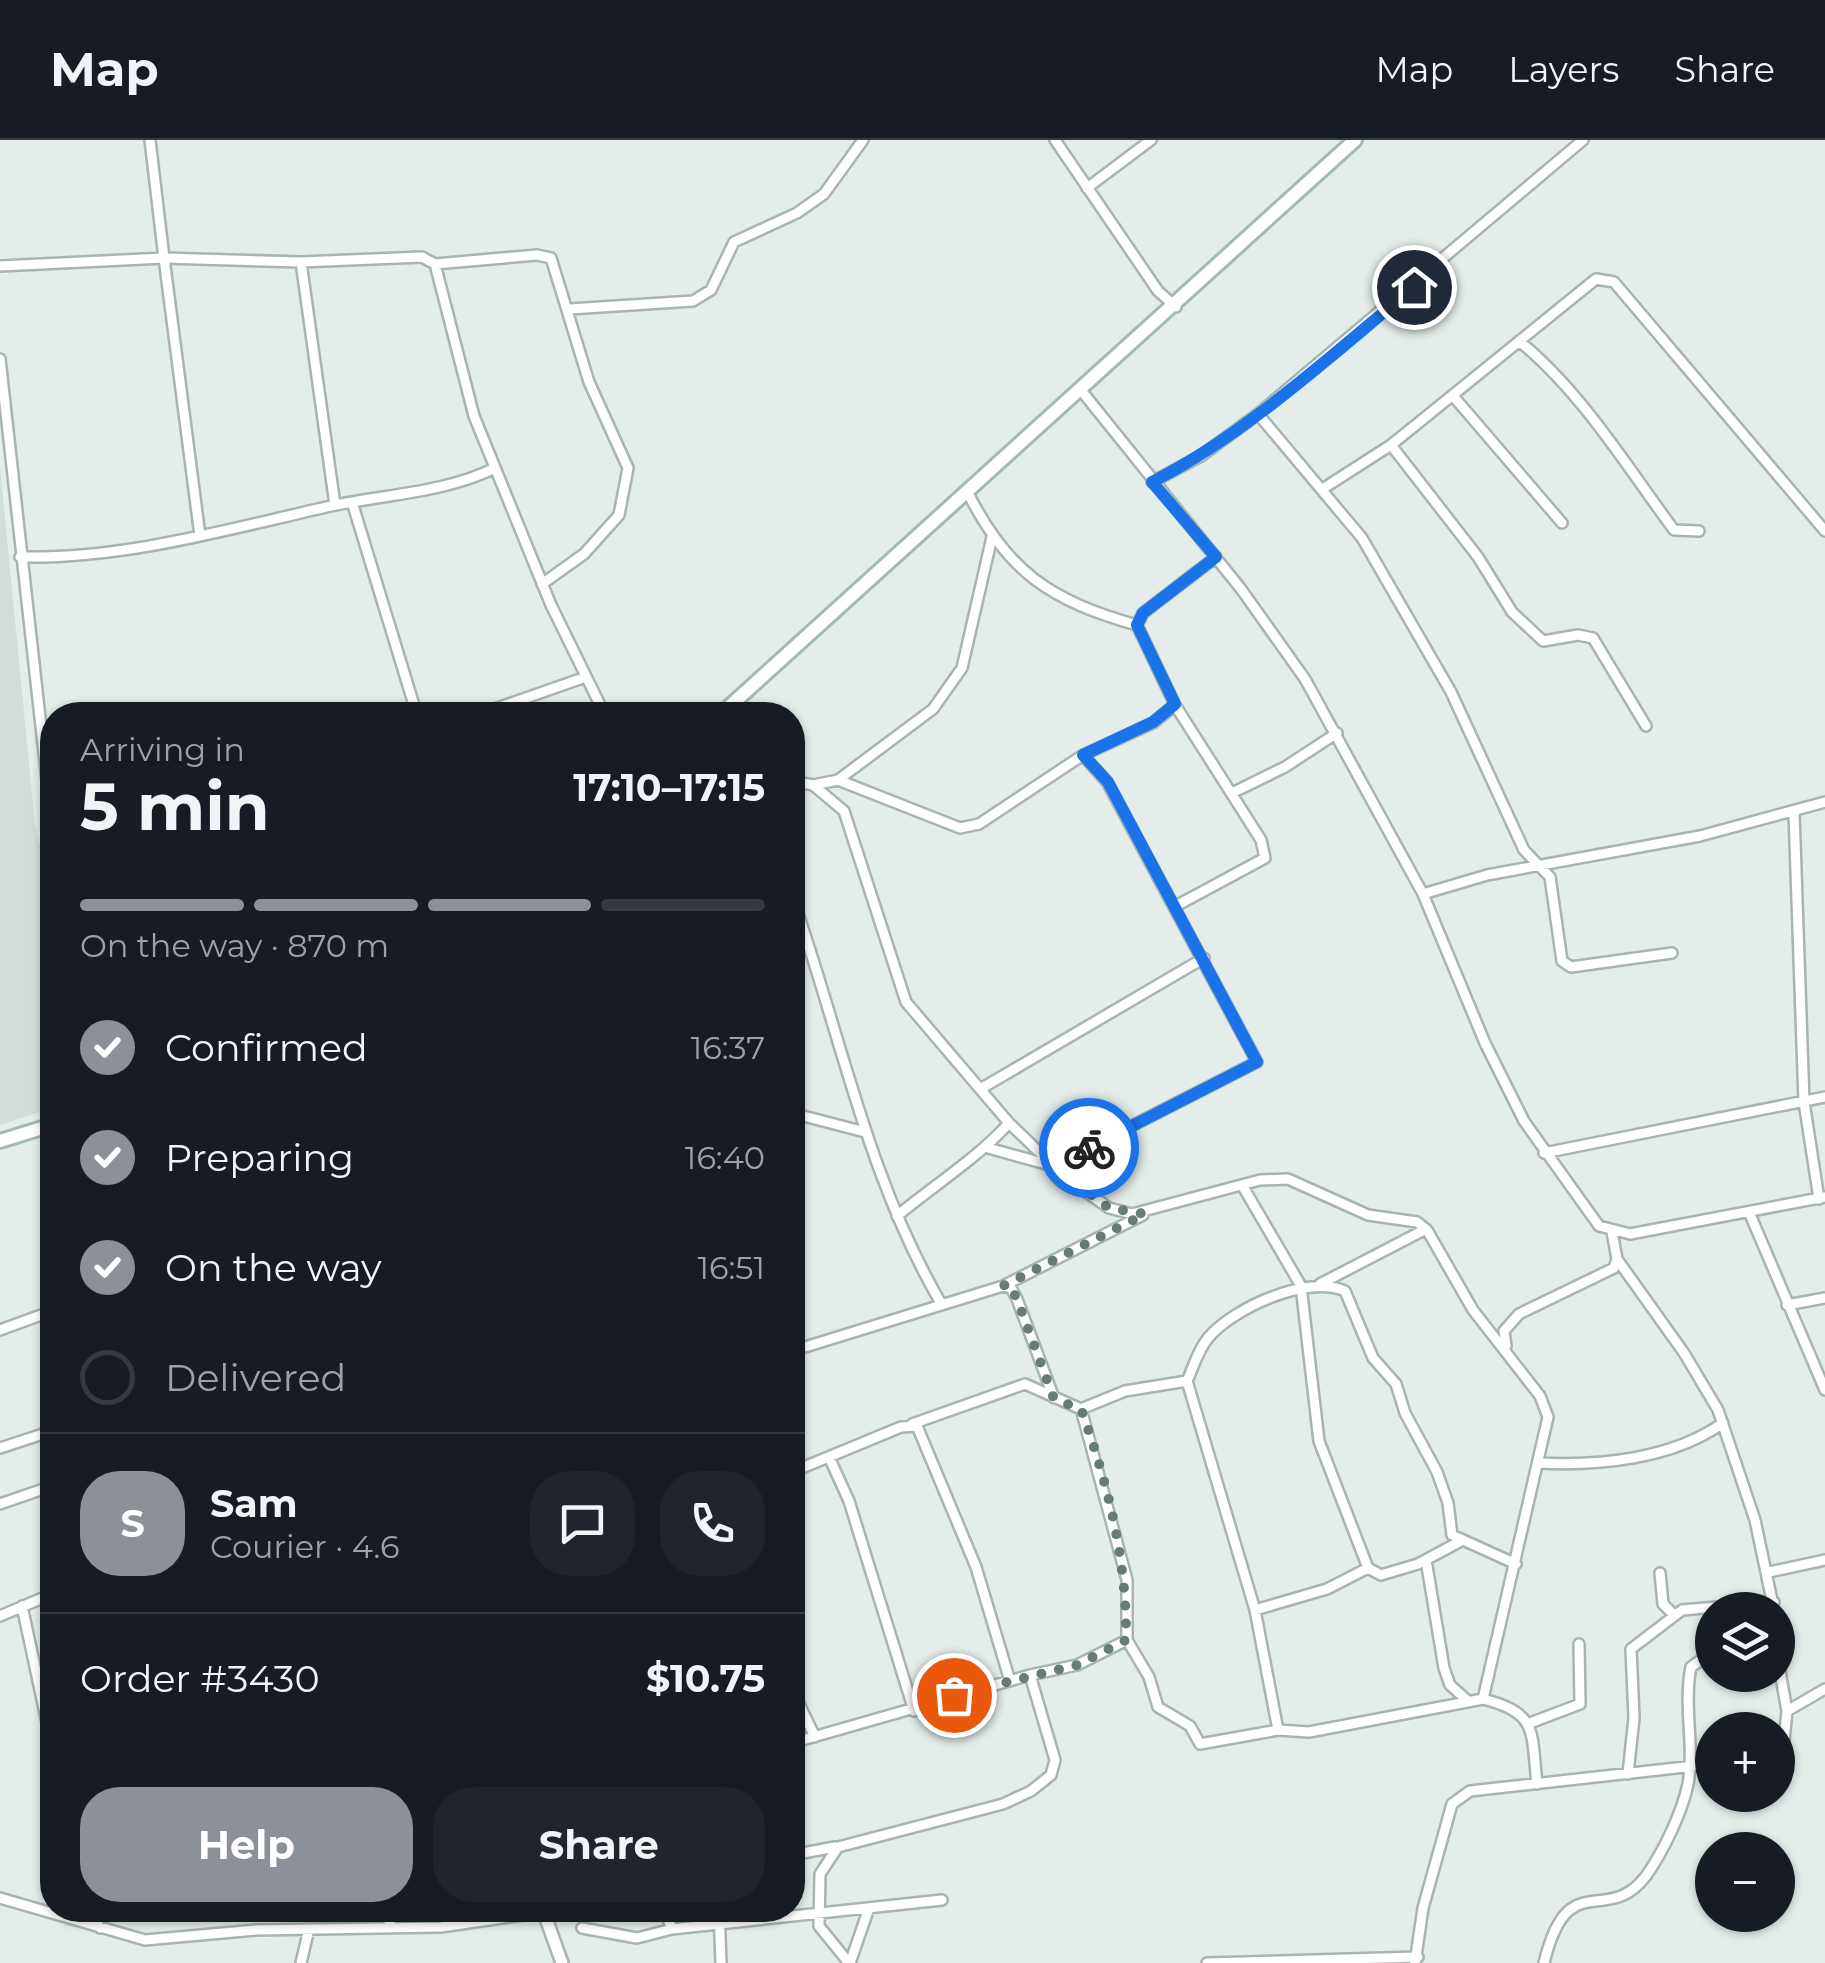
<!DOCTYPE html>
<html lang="en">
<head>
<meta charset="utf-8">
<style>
  :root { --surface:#171b24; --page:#20242c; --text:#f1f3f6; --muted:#9ea1a6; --line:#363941; --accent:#8c9099 }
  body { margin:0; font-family:Montserrat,sans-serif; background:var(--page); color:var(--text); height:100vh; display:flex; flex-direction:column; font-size:38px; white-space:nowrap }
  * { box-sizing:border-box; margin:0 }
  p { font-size:32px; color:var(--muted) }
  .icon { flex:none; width:55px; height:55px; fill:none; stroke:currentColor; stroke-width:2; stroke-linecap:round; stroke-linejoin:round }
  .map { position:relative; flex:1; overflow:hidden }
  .drawer { position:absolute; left:40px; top:562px; width:765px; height:1220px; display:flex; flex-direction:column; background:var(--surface); border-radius:40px; box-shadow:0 2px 8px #0004 }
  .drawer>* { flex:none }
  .fabs { position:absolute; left:1695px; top:1452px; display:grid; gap:20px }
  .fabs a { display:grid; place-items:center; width:100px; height:100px; border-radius:50%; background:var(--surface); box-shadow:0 2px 8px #0004; font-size:50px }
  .pin { position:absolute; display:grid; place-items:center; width:85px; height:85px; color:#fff; margin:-42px; border:5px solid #fff; border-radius:50%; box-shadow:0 2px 10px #0007 }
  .courier { position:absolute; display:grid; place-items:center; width:100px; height:100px; margin:-50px; border:8px solid #1a73e8; border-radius:50%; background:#fff; color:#222; box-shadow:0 2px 12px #0007 }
  .headline em { font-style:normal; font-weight:700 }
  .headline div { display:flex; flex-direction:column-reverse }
  .headline { display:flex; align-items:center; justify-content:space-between; height:170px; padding:0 40px }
  h1 { font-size:65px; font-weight:700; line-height:75px }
  .bar { display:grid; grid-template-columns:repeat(4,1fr); gap:15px 10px; align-content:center; height:120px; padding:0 40px }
  .bar i { height:12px; border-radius:8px; background:var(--line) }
  .bar .current { background:var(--accent) }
  .bar p { grid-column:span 4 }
  .line { display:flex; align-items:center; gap:25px; padding:0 40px; border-top:2px solid var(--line) }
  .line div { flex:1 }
  .round { display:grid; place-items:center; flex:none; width:105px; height:105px; border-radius:40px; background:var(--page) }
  ol { padding:0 40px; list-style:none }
  li { display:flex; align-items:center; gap:30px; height:110px }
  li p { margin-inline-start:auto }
  li .icon { padding:10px; border-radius:50%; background:var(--accent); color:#fff; stroke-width:4 }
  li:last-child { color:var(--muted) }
  li i { width:55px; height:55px; border:5px solid var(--line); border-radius:50% }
  .button { display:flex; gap:20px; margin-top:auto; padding:20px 40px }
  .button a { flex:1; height:115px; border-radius:40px; background:var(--accent); color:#fff; font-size:40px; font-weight:700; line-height:115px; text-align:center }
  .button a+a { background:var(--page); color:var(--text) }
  header { display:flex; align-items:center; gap:60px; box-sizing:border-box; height:140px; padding:0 50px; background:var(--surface); border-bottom:2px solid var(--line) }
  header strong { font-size:48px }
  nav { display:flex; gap:55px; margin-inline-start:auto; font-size:35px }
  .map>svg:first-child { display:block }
</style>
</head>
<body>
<header>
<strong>Map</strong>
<nav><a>Map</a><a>Layers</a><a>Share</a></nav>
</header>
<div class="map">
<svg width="1825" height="1823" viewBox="0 0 1825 1823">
  <rect width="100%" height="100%" fill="#e4edea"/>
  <!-- built -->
  <path fill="#d2ddda" d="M 0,327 L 35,684 L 52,760 L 52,968 L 0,985 Z"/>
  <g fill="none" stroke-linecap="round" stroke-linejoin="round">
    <!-- minor casing -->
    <g stroke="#a7b5b2" stroke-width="14">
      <path id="minor" d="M 1055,0 L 1158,151 L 1176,167
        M 1087,48 L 1151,0
        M 301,122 L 335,365
        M 435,124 L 474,276 L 551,465 L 605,575
        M 0,126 L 164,118 L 150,0
        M 570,169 L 693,161 L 711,150 L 734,102 L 797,73 L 824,54 L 863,0
        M 1519,201 C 1581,251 1627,327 1674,390 L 1699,391
        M 0,219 L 52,685
        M 1080,249 L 1241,449 L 1305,539 L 1423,754 L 1487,735 L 1700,696 L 1825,662
        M 1454,257 L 1562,383
        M 1258,274 L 1362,398 L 1451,552 L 1524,710 L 1550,737 L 1562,821 L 1571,827 L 1672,813
        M 1391,305 L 1478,417 L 1512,472 L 1543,501 L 1578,495 L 1593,498 L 1646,586
        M 1152,342 L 1201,316 L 1258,274 L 1583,0
        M 1324,348 L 1391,305 L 1596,139 L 1614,142 L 1825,391
        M 967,351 C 1007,432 1051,461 1137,485
        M 352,362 L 417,575
        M 200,396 L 164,118 L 301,122 L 422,117 L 435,124 L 537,115 L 551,118 L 589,242 L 628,328 L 619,375 L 584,414 L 542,444
        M 20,417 C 127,419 228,389 331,366 C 387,354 444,353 495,328
        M 477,575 L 583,538
        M 838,640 L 933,569 L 962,528 L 992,397
        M 792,641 L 813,645 L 838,640 L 960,688 L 979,684 L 1083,615 L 1153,583 L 1175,565
        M 813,645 L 844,671 L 906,862 L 1009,983 L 1065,1037 L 1109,1068 L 1132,1074 L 1260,1040 L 1288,1039 L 1368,1075 L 1417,1082 L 1427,1090 L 1473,1170 L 1540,1256 L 1548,1277 L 1483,1559 L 1309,1592 L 1278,1590 L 1200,1604 L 1190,1586 L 1158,1567 L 1149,1537 L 1127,1500 L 1127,1440 L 1081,1269
        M 1232,653 L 1285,627 L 1337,593
        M 1794,673 L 1804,962 L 1819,1059
        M 1423,754 L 1485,903 L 1524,981 L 1599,1086 L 1630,1094 L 1825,1057
        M 792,756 C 841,894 867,1038 942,1165
        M 1174,767 L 1265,718 L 1261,700 L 1175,565 L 1137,485 L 1143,473 L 1216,417
        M 982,948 L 1204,818
        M 792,973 L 865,992
        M 988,1008 L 1053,1026 L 1257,922 L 1107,642 L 1083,615
        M 1544,1013 L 1825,957
        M 1242,1045 L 1301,1146 L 1319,1301 L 1368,1428 L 1381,1435 L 1418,1424 L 1459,1402
        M 1749,1072 L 1825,1250
        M 897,1076 C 933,1046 980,1016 1009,983
        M 1617,1119 L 1684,1213 L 1718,1270 L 1755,1380 L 1774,1470
        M 1320,1144 L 1426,1089
        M 1003,1146 L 1143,1075
        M 1787,1165 L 1825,1158
        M 0,1190 L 52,1171
        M 1506,1206 L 1504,1191 L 1519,1174 L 1614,1128 L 1617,1119 L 1612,1092
        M 792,1211 L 1003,1146 L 1011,1148 L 1017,1159 L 1054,1258
        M 1187,1241 L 1255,1470 L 1327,1449 L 1368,1428
        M 912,1284 L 1025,1244 L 1081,1269 L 1125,1251 L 1187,1241 C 1193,1228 1198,1210 1208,1198 C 1233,1168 1308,1134 1345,1151 L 1373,1218 L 1396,1244 L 1405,1273 L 1437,1332 L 1448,1363 L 1452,1395 L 1516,1424
        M 0,1308 L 52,1291
        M 829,1317 L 849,1361 L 914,1571
        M 1539,1323 C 1600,1326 1672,1319 1723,1283
        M 792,1332 L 901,1287 L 917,1286 L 976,1427 L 1010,1541
        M 0,1364 L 52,1346
        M 1426,1420 L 1444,1528 L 1450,1545 L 1468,1561
        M 1769,1432 L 1825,1420
        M 1660,1433 L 1663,1464 L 1674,1475
        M 22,1466 L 52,1606
        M 1255,1470 L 1278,1590
        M 0,1476 L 52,1454
        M 1778,1520 L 1787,1571 L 1784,1601 L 1778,1606
        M 1030,1535 L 1077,1525 L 1127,1500
        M 792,1549 L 815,1597
        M 1483,1559 C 1539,1573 1531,1592 1537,1644
        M 1787,1571 L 1825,1549
        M 1530,1583 L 1580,1564 L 1579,1504
        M 792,1603 L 1030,1535 L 1055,1620 L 1051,1635 L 1031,1651 L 1003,1664 L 838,1707 L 820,1734 L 819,1786 L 849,1823
        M 1628,1634 L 1634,1578 L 1631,1509 L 1682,1470 L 1774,1462
        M 792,1715 L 835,1707
        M 0,1758 L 145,1800 L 256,1790 L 441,1787 L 544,1772
        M 90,1770 L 100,1788
        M 383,1770 L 392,1787
        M 664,1770 L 672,1789 L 942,1760
        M 719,1770 L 721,1823
        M 582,1788 L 637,1798 L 672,1789
        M 301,1823 L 309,1789
        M 850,1823 L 868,1771
        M 1207,1823 L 1418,1817
        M 1415,1823 L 1423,1768 L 1452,1664 L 1470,1651 L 1712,1624
        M 1544,1823 C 1568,1724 1606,1788 1646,1736 C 1663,1712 1682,1673 1688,1644 C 1695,1606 1683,1566 1691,1527 L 1712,1512"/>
    </g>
    <!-- tertiary casing -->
    <g stroke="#a7b5b2" stroke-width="16">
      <path id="tertiary" d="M 543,1770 L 562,1823"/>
    </g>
    <!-- secondary casing -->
    <g stroke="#a3b9b4" stroke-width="18">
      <path id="secondary" d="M 720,575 L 1355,0
        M 0,1001 L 52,985"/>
    </g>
    <!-- minor -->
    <use href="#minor" stroke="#fff" stroke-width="9"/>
    <!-- tertiary -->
    <use href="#tertiary" stroke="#fff" stroke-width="11"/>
    <!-- secondary -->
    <use href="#secondary" stroke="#fff" stroke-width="12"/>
  </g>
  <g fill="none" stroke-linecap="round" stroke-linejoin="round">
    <!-- done -->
    <path stroke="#677b78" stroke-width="10" stroke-dasharray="0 18" d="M 954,1555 L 1077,1525 L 1126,1500 C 1127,1420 1108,1344 1081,1269 L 1054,1259 L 1017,1159 L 1011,1148 L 1003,1146 L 1145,1074 L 1109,1068 L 1053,1026 L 1089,1008"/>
    <!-- route -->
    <path stroke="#1a73e8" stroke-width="12" d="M 1089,1008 L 1257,922 L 1108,642 L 1083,615 L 1153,582 L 1175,564 L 1137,485 L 1143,473 L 1216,417 L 1152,342 C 1245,295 1333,214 1414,147"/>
  </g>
</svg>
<div class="fabs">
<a><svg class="icon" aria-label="layers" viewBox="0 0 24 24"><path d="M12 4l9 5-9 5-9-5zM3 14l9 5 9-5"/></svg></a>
<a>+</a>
<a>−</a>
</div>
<div class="pin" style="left:954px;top:1555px;background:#ea580c"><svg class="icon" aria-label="bag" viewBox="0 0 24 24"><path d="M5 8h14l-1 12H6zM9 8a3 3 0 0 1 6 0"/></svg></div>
<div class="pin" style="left:1414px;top:147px;background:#1f2937"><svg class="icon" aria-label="home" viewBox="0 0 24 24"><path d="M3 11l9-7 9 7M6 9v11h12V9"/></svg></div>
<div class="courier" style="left:1089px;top:1008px"><svg class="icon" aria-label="bike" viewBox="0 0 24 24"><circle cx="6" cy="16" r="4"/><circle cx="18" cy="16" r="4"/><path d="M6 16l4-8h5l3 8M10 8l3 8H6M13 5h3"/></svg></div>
<section class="drawer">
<div class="headline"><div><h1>5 min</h1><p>Arriving in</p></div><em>17:10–17:15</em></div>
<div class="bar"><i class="current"></i><i class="current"></i><i class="current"></i><i></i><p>On the way · 870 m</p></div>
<ol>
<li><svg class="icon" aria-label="check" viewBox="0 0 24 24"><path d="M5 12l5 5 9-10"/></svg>Confirmed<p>16:37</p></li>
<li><svg class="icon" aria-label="check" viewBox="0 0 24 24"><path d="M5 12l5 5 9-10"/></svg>Preparing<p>16:40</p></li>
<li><svg class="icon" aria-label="check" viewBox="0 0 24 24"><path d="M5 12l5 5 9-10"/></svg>On the way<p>16:51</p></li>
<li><i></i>Delivered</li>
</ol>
<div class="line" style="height:180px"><b class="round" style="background:var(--accent);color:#fff">S</b><div><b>Sam</b><p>Courier · 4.6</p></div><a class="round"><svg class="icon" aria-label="chat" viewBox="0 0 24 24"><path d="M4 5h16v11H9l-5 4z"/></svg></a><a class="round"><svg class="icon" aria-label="phone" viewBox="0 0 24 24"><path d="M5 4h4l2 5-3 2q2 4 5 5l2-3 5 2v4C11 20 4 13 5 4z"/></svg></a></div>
<div class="line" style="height:130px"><div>Order #3430</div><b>$10.75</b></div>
<div class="button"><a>Help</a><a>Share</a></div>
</section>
</div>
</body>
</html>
